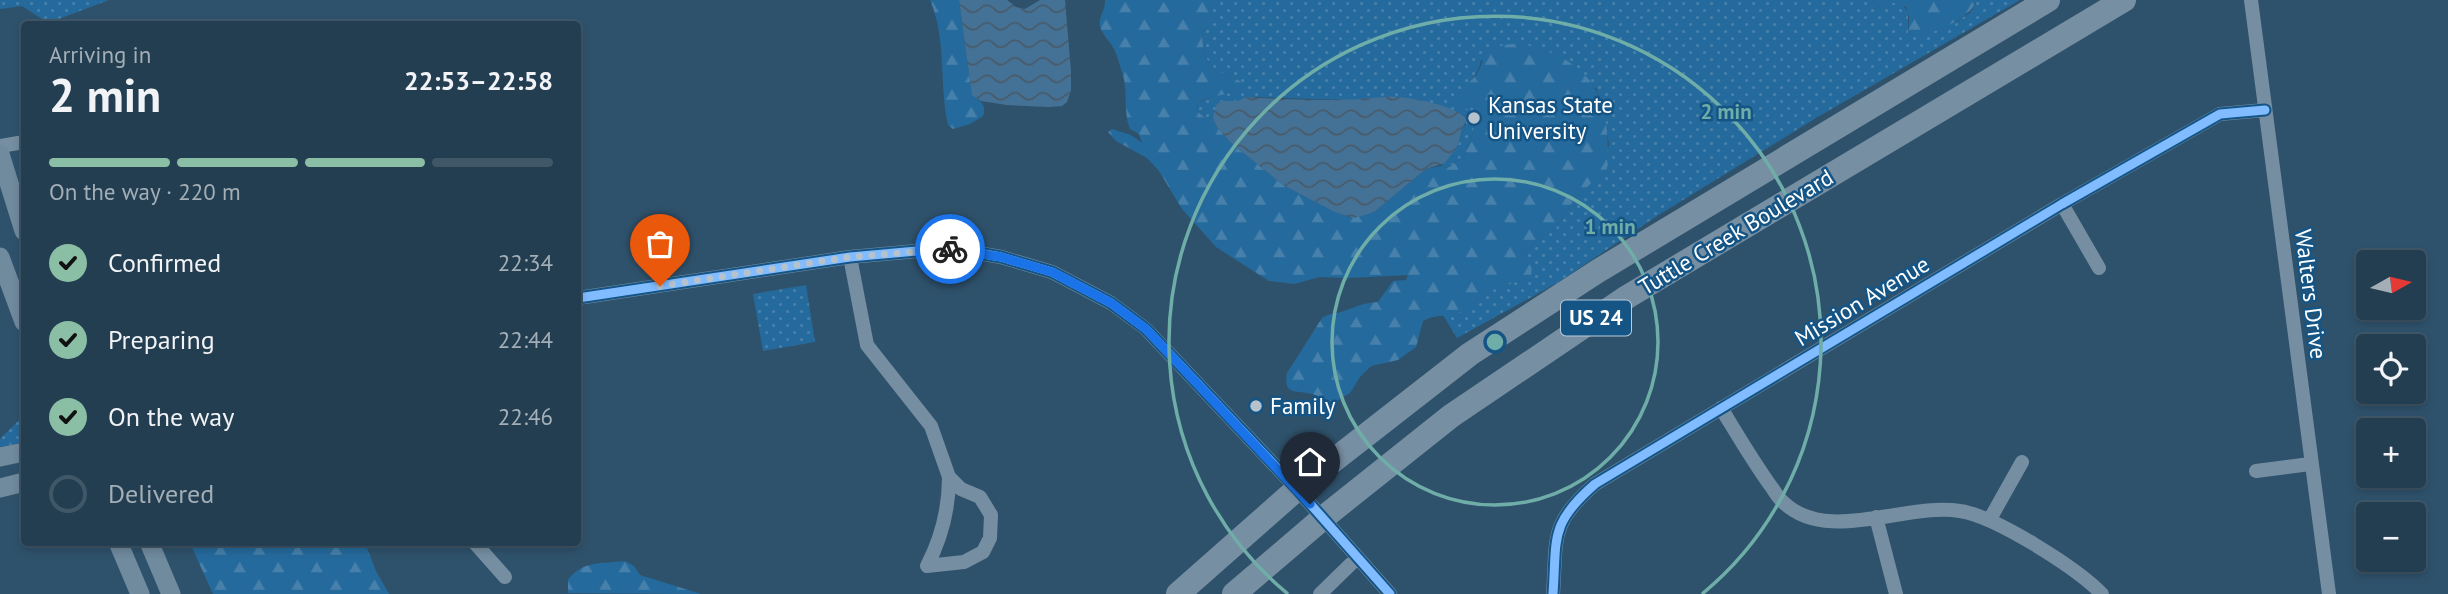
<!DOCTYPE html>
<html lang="en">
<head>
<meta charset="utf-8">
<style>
  :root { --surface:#233e51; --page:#2f495b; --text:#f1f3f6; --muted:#a3aeb7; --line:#405768; --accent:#8abfa5 }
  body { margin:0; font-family:"PT Sans",sans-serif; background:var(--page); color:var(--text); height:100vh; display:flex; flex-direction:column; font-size:26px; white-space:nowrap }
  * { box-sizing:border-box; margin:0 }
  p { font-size:23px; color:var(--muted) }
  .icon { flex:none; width:38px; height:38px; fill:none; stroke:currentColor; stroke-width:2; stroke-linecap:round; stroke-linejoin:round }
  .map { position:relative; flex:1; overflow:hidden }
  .drawer { position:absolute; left:21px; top:21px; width:560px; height:525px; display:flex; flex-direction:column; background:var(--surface); border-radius:7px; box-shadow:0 4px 10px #0003,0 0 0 2px var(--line) }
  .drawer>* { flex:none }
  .needle { width:46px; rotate:82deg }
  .buttons { position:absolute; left:2356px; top:250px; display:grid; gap:14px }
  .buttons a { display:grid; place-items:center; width:70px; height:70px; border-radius:7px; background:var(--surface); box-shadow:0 4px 10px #0003,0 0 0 2px var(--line); font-size:35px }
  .pin { position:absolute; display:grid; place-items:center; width:60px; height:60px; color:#fff; margin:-72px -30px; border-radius:50% 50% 50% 0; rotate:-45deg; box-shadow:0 0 7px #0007 }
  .pin .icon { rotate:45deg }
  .courier { position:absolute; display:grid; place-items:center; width:70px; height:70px; margin:-35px; border:5px solid #1a73e8; border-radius:50%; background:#fff; color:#222; box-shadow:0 2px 9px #0007 }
  .headline em { font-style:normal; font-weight:700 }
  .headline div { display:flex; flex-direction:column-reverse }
  .headline { display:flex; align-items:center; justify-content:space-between; height:119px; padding:0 28px }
  h1 { font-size:46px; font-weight:700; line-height:52px }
  .bar { display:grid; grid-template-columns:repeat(4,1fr); gap:10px 7px; align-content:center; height:84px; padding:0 28px }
  .bar i { height:9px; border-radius:5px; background:var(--line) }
  .bar .active { background:var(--accent) }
  .bar p { grid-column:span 4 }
  ol { padding:0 28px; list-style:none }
  li { display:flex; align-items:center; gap:21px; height:77px }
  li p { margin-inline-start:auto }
  li .icon { padding:7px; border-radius:50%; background:var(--accent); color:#111; stroke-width:4 }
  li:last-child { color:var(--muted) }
  li i { width:38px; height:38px; border:4px solid var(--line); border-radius:50% }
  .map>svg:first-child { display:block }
</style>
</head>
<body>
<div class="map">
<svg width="2448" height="594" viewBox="0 0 2448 594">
  <defs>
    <pattern id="grass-dots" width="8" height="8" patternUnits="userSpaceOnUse" patternTransform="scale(1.75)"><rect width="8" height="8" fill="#256a9c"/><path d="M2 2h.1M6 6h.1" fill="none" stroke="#4680ab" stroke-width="1.8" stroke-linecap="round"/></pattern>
    <pattern id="forest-firs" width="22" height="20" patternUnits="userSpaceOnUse" patternTransform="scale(1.75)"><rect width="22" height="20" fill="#256a9c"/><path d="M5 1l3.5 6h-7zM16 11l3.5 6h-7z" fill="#4680ab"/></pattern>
    <pattern id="water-waves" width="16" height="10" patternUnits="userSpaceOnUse" patternTransform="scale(1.75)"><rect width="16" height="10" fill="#447296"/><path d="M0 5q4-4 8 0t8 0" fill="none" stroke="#495b6a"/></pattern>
  </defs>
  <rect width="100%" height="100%" fill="#2f526c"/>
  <!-- grass -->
  <path fill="url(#grass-dots)" d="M 0,0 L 109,0 L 48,23 L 22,6 L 0,9 Z
    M 1209,0 L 1872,0 L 1874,9 L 1889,3 L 1900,2 L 1908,12 L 1908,35 L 1919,36 L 1956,22 L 1971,12 L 1976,3 L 1975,0 L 2020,0 L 1816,118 L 1657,216 L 1557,283 L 1457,338 L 1443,315 C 1465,313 1461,308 1477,297 C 1486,292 1510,282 1520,281 L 1524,255 L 1539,238 L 1556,228 L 1576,197 L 1592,182 L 1609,145 L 1603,107 L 1596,88 L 1481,60 C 1477,80 1464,83 1459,104 L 1477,114 C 1473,134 1467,160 1447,168 L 1441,166 L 1458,145 L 1462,128 L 1466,124 L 1463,115 L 1437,104 L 1385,97 L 1378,99 L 1345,100 L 1254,97 L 1238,101 L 1221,101 L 1213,118 L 1204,117 L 1197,111 L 1198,103 L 1217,95 L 1230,93 L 1240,81 C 1211,69 1203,65 1202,32 L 1209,26 Z
    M 806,285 L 815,342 L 763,351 L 753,294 Z
    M 20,419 L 24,421 L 24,442 L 0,447 L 0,439 Z"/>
  <!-- forest -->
  <path fill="url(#forest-firs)" d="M 930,0 L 959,0 L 972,94 C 980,101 987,105 983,116 L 970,124 L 953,129 L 948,125 C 939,85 947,39 930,0 Z
    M 1105,0 L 1209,0 L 1209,26 L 1202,32 C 1203,65 1211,69 1240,81 L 1242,85 C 1235,95 1211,95 1198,103 L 1197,111 L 1204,117 L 1213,118 L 1217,127 L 1230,142 L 1283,185 L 1349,217 L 1374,212 L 1426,169 L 1441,166 L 1447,168 C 1467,160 1473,134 1477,115 L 1458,104 L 1458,95 C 1463,87 1471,82 1476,75 C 1484,64 1479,58 1494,49 C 1508,41 1526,44 1541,49 C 1601,69 1611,110 1607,169 L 1576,197 L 1556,228 L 1539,238 L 1524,255 L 1532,264 L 1531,276 C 1514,284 1495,287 1479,297 C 1471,301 1466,311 1456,314 C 1444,318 1438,313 1423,321 L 1416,347 L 1398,360 L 1371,366 L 1360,377 L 1350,393 L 1333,403 C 1326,400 1319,396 1312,394 C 1296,390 1283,396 1287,373 L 1322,318 C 1329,313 1336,314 1344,311 C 1358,306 1363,303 1378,302 L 1393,281 L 1406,280 L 1408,275 L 1349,278 L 1320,277 L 1294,284 L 1269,281 L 1216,247 L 1182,209 L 1159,171 L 1147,158 L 1116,141 L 1108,132 L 1112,129 L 1131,135 L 1142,143 L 1139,134 L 1130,129 C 1123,112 1128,93 1123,75 C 1120,67 1118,57 1114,49 C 1110,41 1102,35 1100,26 C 1098,16 1106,10 1105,0 Z
    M 1872,0 L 1975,0 L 1976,2 C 1969,20 1931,35 1912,37 L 1908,35 L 1909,17 L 1906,7 L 1895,2 L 1873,9 Z
    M 190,543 L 365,543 L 376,571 L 389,594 L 213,594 Z
    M 625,561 L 634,566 L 640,575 L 701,594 L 568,593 L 568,580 C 583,560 601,564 625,561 Z"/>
  <!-- water -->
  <path fill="url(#water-waves)" d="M 959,0 L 1007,0 L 1016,7 L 1025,9 L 1040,0 L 1065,0 L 1071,71 L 1071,90 L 1067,102 L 1062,106 L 1048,107 L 1007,105 L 981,101 L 972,95 Z
    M 1246,97 C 1273,99 1300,100 1327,100 C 1346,100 1366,99 1385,97 C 1403,95 1458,105 1467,120 L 1462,128 L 1458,145 L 1445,163 L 1426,169 L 1374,212 L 1354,218 L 1335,212 L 1283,185 L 1230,142 L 1217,127 L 1213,118 L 1216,105 L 1222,101 L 1238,101 Z"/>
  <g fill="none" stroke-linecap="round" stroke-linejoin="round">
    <!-- street -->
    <path stroke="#758ea2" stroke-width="14" d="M 2251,0 L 2329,594
      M 0,146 L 24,142
      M 2062,204 L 2099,268
      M 850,257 L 867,345 L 931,426 L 949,477 L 961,489 L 980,497 L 991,515 L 990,538 L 983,552 L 964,562 L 927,566 C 942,537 949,509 949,477
      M 578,298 L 850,257 L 950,248 L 1001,257 L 1052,272 L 1111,303 L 1146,329 L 1297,489 L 1390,594
      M 1721,408 C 1737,434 1752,460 1770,485 C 1774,490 1778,498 1783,502 C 1827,545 1906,502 1960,511 C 1995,516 2077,568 2102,594
      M 2256,471 L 2310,464
      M 1876,517 L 1896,594
      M 1990,519 L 2022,462
      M 474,542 L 505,577
      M 1320,594 L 1357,558
      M 1553,594 C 1557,538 1549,524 1595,484 L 2062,204 L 2220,114 L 2265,110"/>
    <!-- secondary -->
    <path stroke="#708a9e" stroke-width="19" d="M 0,154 L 24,231
      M 0,257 L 24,322
      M 0,457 L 24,452
      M 0,488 L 24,482
      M 118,542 L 140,594
      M 149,542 L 171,594"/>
    <!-- highway -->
    <path stroke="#778fa2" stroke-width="24" d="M 1178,594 L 1297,489 L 1470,354 L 1598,271 L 2048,0
      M 1234,594 L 1323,518 L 1451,416 L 1627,297 L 2124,0"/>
    <!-- cycleway casing -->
    <g stroke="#155586" stroke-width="13">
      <path id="cycleway" d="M 578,298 L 850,257 L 950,248 L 1001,257 L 1052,272 L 1111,303 L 1146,329 L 1297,489 L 1390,594
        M 1553,594 C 1557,538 1549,524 1595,484 L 2062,204 L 2220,114 L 2265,110"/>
    </g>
    <!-- cycleway -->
    <use href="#cycleway" stroke="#80bcff" stroke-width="9"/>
  </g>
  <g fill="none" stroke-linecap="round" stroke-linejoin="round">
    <!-- done -->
    <path stroke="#b6c2cc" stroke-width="7" stroke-dasharray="0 12.6" d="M 660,286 L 850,257 L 950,249"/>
    <!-- route -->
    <path stroke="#1a73e8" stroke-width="9" d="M 950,249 L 1001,257 L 1052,272 L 1111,303 L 1146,329 L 1310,504"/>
  </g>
  <!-- distance rings -->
  <g fill="none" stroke="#6fada8" stroke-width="3.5">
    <circle cx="1495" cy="342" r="163"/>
    <path d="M1288 594A326 326 0 1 1 1702 594"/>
  </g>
  <!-- markers -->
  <g fill="#b6c2cc" stroke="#155586" stroke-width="2.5">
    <circle cx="1474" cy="118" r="7"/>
    <circle cx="1256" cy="406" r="7"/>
  </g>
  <g text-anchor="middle" stroke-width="5" stroke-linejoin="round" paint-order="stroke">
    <!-- shield labels -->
    <rect fill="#155586" stroke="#b9ccdb" stroke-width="2" x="1561" y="300.5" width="70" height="35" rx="5"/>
    <g font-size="21" font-weight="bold" fill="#fff">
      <text x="1596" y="325">US 24</text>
    </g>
    <!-- poi labels -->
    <g font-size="23" fill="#fff" stroke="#155586" text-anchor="start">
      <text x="1488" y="113">Kansas State<tspan x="1488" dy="26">University</tspan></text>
      <text x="1270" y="414">Family</text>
    </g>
    <!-- street labels -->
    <g font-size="23" fill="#fff" stroke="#155586">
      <text transform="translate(1736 232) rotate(-31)" y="8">Tuttle Creek Boulevard</text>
      <text transform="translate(2311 294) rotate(83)" y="8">Walters Drive</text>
      <text transform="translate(1862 301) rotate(-31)" y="8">Mission Avenue</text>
    </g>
  </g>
  <circle cx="1495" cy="342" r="10" fill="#6fada8" stroke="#155586" stroke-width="3.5"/>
  <g font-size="21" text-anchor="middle" font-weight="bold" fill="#6fada8" stroke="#155586" stroke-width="5" stroke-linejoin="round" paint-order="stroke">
    <text x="1726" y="119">2 min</text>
    <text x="1610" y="234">1 min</text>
  </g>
</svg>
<div class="buttons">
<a><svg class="needle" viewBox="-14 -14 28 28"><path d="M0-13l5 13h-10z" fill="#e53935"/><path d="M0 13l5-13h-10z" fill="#a3aeb7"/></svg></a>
<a><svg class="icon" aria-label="locate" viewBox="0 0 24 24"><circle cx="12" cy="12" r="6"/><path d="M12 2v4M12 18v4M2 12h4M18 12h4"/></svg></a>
<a>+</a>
<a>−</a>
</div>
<div class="pin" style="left:660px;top:286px;background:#ea580c"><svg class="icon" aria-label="bag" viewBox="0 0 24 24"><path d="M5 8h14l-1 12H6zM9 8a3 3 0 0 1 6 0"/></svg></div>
<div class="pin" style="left:1310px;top:504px;background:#1f2937"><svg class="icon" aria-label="home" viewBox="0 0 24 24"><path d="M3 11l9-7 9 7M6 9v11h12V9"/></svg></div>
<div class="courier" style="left:950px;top:249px"><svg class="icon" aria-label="bike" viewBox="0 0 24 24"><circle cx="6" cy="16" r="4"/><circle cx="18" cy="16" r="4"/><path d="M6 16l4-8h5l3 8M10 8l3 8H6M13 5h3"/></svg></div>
<section class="drawer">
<div class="headline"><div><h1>2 min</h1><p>Arriving in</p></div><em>22:53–22:58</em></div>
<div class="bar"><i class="active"></i><i class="active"></i><i class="active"></i><i></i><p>On the way · 220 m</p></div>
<ol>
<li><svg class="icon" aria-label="check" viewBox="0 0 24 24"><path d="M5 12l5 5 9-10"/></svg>Confirmed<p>22:34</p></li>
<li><svg class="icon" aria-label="check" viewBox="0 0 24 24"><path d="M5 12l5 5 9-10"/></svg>Preparing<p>22:44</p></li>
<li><svg class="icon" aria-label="check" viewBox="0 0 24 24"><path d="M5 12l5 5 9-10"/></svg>On the way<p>22:46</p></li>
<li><i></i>Delivered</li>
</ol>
</section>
</div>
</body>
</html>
